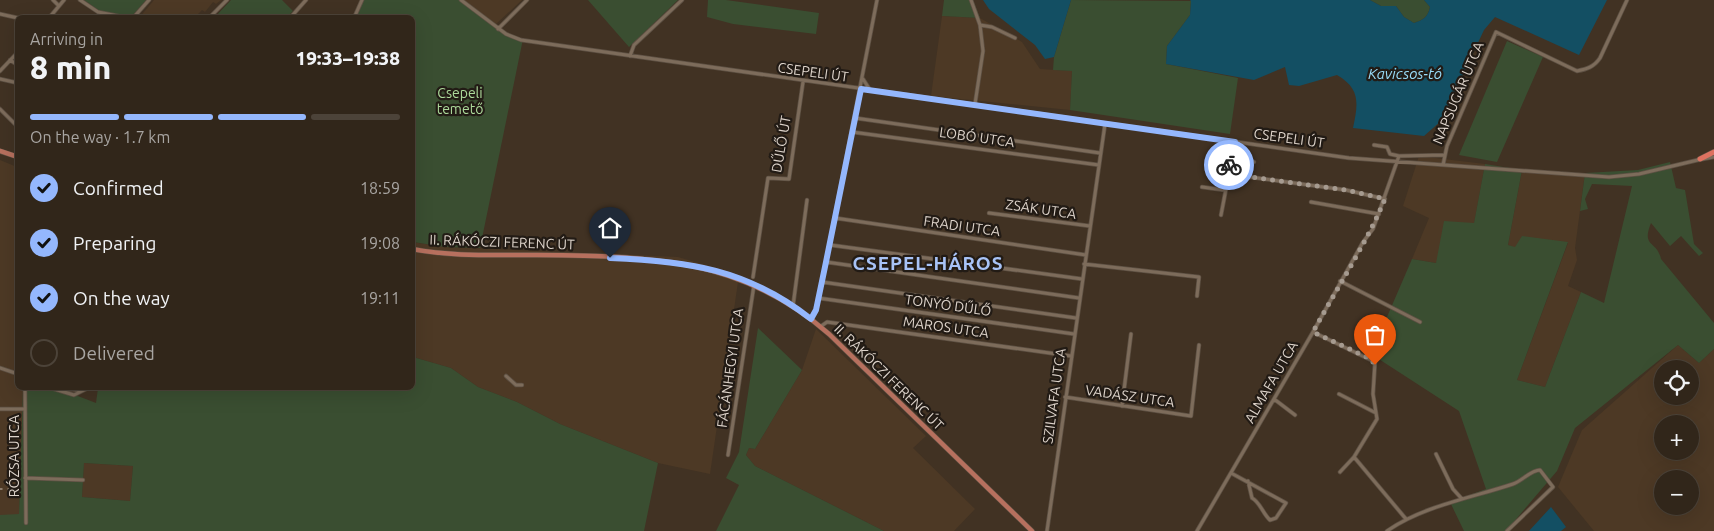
<!DOCTYPE html>
<html lang="en">
<head>
<meta charset="utf-8">
<style>
  :root { --surface:#31261a; --page:#3d3227; --text:#f1f3f6; --muted:#a8a5a2; --line:#4c4339; --accent:#94b7fd }
  body { margin:0; font-family:Ubuntu,sans-serif; background:var(--page); color:var(--text); height:100vh; display:flex; flex-direction:column; font-size:19px; white-space:nowrap }
  * { box-sizing:border-box; margin:0 }
  p { font-size:16px; color:var(--muted) }
  .icon { flex:none; width:28px; height:28px; fill:none; stroke:currentColor; stroke-width:2; stroke-linecap:round; stroke-linejoin:round }
  .map { position:relative; flex:1; overflow:hidden }
  .side { position:absolute; left:15px; top:15px; width:400px; height:375px; display:flex; flex-direction:column; background:var(--surface); border-radius:8px; box-shadow:0 5px 20px #0002,0 0 0 1px var(--line) }
  .side>* { flex:none }
  .buttons { position:absolute; left:1654px; top:360px; display:grid; gap:10px }
  .buttons a { display:grid; place-items:center; width:45px; height:45px; border-radius:50%; background:var(--surface); box-shadow:0 5px 20px #0002,0 0 0 1px var(--line); font-size:25px }
  .pin { position:absolute; display:grid; place-items:center; width:42px; height:42px; color:#fff; margin:-51px -21px; border-radius:50% 50% 50% 0; rotate:-45deg; box-shadow:0 0 5px #0007 }
  .pin .icon { rotate:45deg }
  .courier { position:absolute; display:grid; place-items:center; width:50px; height:50px; margin:-25px; border:4px solid #94b7fd; border-radius:50%; background:#fff; color:#222; box-shadow:0 1px 6px #0007 }
  .overview em { font-style:normal; font-weight:800 }
  .overview div { display:flex; flex-direction:column-reverse }
  .overview { display:flex; align-items:center; justify-content:space-between; height:85px; padding:0 15px }
  h1 { font-size:32px; font-weight:800; line-height:38px }
  .bar { display:grid; grid-template-columns:repeat(4,1fr); gap:8px 5px; align-content:center; height:60px; padding:0 15px }
  .bar i { height:6px; border-radius:4px; background:var(--line) }
  .bar .current { background:var(--accent) }
  .bar p { grid-column:span 4 }
  ol { padding:0 15px; list-style:none }
  li { display:flex; align-items:center; gap:15px; height:55px }
  li p { margin-inline-start:auto }
  li .icon { padding:5px; border-radius:50%; background:var(--accent); color:#111; stroke-width:4 }
  li:last-child { color:var(--muted) }
  li i { width:28px; height:28px; border:2px solid var(--line); border-radius:50% }
  .map>svg:first-child { display:block }
</style>
</head>
<body>
<div class="map">
<svg width="1714" height="531" viewBox="0 0 1714 531">
  <rect width="100%" height="100%" fill="#413223"/>
  <!-- built -->
  <path fill="#4d3925" fill-rule="evenodd" d="M 154,0 L 221,0 L 216,4 L 213,2 L 205,12 L 202,10 L 195,17 L 139,18 Z
    M 463,0 L 522,0 L 496,24 Z
    M 942,16 L 980,18 L 1022,42 L 1040,69 L 1072,71 L 1070,110 L 931,96 Z
    M 1419,156 L 1485,164 L 1474,224 L 1436,263 L 1412,259 L 1429,218 L 1403,206 Z
    M 0,160 L 17,167 L 18,388 L 23,388 L 19,515 L 0,515 Z
    M 1522,170 L 1585,173 L 1575,248 L 1577,260 L 1568,286 L 1581,292 L 1545,387 L 1517,380 L 1568,243 L 1515,248 L 1508,245 Z
    M 412,242 L 445,247 L 678,257 L 739,275 L 710,474 L 658,463 L 560,424 L 517,402 L 478,387 L 451,368 L 413,357 Z
    M 816,329 L 926,436 L 913,448 L 975,509 L 954,531 L 884,531 L 755,466 L 746,455 L 749,448 L 755,449 L 802,370 Z
    M 1678,345 L 1699,363 L 1714,349 L 1714,531 L 1594,531 L 1558,487 L 1582,430 ZM 1662,369 L 1690,369 L 1690,396 L 1662,396 ZM 1662,424 L 1690,424 L 1690,451 L 1662,451 ZM 1662,479 L 1690,479 L 1690,506 L 1662,506 Z
    M 84,463 L 133,466 L 130,501 L 82,497 Z"/>
  <!-- green -->
  <path fill="#3a4e31" fill-rule="evenodd" d="M 84,0 L 146,0 L 131,17 L 100,11 Z
    M 231,0 L 282,0 L 293,11 L 287,17 L 215,17 Z
    M 363,0 L 463,0 L 510,35 L 523,39 L 480,248 L 445,247 L 413,242 L 412,18 L 354,18 Z
    M 588,0 L 678,0 L 629,47 Z
    M 708,0 L 726,0 L 819,13 L 816,34 L 733,24 L 707,17 Z
    M 944,0 L 973,0 L 980,18 L 942,16 Z
    M 1071,0 L 1191,1 L 1190,15 L 1167,46 L 1166,64 L 1238,78 L 1230,134 L 1070,110 L 1072,71 L 1053,70 L 1054,57 Z
    M 1370,0 L 1424,0 L 1430,7 C 1428,17 1423,20 1414,23 L 1404,17 L 1396,6 L 1381,6 Z
    M 1507,41 L 1543,57 L 1497,162 L 1459,155 Z
    M 1670,162 L 1676,188 L 1685,190 L 1694,244 L 1703,253 L 1699,256 L 1681,236 L 1670,246 L 1651,223 C 1641,248 1657,240 1661,259 L 1714,323 L 1714,349 L 1699,363 L 1678,345 L 1575,428 L 1557,471 L 1506,531 L 1464,531 L 1450,502 L 1486,489 L 1459,411 L 1371,354 L 1412,259 L 1436,263 L 1444,221 L 1474,223 L 1485,164 L 1522,170 L 1508,245 L 1515,247 L 1522,236 L 1568,242 L 1517,380 L 1545,387 L 1581,292 L 1604,303 L 1632,186 L 1592,184 L 1585,199 L 1588,209 L 1580,211 L 1585,173 L 1638,170 Z
    M 758,328 L 802,370 L 755,449 L 749,448 L 746,455 L 755,466 L 884,531 L 716,531 L 739,485 L 726,478 L 739,452 Z
    M 413,357 L 451,368 L 478,387 L 517,402 L 560,424 L 658,463 L 644,531 L 0,531 L 0,515 L 19,514 L 23,388 L 57,388 L 96,403 L 98,388 L 412,388 ZM 84,463 L 133,466 L 130,501 L 82,497 Z"/>
  <!-- water -->
  <path fill="#134f63" d="M 983,0 L 1071,0 L 1054,57 L 1045,59 L 1035,45 L 989,9 Z
    M 1190,0 L 1370,0 L 1381,6 L 1396,6 L 1404,17 L 1414,23 C 1423,20 1428,17 1430,7 L 1424,0 L 1607,0 L 1579,55 L 1495,17 L 1484,30 L 1441,121 L 1424,136 L 1353,128 C 1358,104 1361,89 1337,75 L 1299,86 L 1289,85 L 1285,67 L 1254,80 L 1166,64 L 1167,46 L 1190,15 L 1191,1 Z
    M 1551,507 L 1566,527 L 1561,531 L 1529,531 Z"/>
  <g fill="none" stroke-linecap="round" stroke-linejoin="round">
    <!-- minor casing -->
    <g stroke="#5e5144" stroke-width="4.5">
      <path id="minor" d="M 53,0 L 59,6
        M 80,0 L 98,12 L 128,18
        M 461,0 L 506,34 L 521,40 L 1349,158 L 1609,177 L 1639,174 L 1702,159
        M 971,0 L 980,25 L 983,51 L 975,104
        M 0,14 L 18,18
        M 49,18 L 64,0
        M 133,18 L 149,0
        M 209,18 L 227,0
        M 290,18 L 306,0
        M 354,18 L 362,0
        M 980,25 L 992,27 L 1015,38
        M 498,29 L 527,0
        M 630,56 L 634,45 L 682,0
        M 10,60 L 18,65
        M 0,71 L 18,52
        M 0,79 L 18,83
        M 863,79 L 870,90
        M 0,109 L 18,127
        M 855,118 L 1100,153
        M 852,132 L 1099,165
        M 1374,145 L 1387,147 L 1390,154 L 1399,156
        M 1231,159 L 1254,162
        M 1703,159 L 1714,157
        M 1443,165 L 1447,146 L 1496,32 L 1577,71 C 1587,69 1594,67 1600,58 L 1627,0
        M 1228,174 L 1346,190 L 1385,199
        M 1202,187 L 1224,190
        M 1311,202 L 1379,214
        M 989,213 L 1090,226
        M 1221,215 L 1235,142
        M 835,218 L 1086,255
        M 830,245 L 1082,279
        M 826,262 L 1079,298
        M 1084,264 L 1199,277 L 1197,296
        M 753,277 L 768,178 L 789,179 L 803,82
        M 1340,281 L 1420,322
        M 822,282 L 1076,318
        M 818,298 L 1074,334
        M 793,306 L 807,200
        M 811,319 L 816,310 L 826,262 L 877,0
        M 820,327 L 827,322 L 1071,356
        M 1313,332 L 1375,362 L 1373,394 L 1377,419 L 1354,457 L 1406,519
        M 0,368 L 18,374
        M 506,376 L 516,385 L 522,385
        M 25,388 L 26,523
        M 51,388 L 74,395 L 88,388
        M 63,388 L 78,390
        M 1339,394 L 1376,413
        M 1065,397 L 1191,416 L 1199,345
        M 1274,399 L 1295,415
        M 1122,406 L 1131,334
        M 0,409 L 25,409
        M 1436,454 L 1453,489 L 1462,499
        M 728,455 L 754,285
        M 1340,472 L 1354,457
        M 1231,473 L 1286,503 L 1276,518 L 1270,520 C 1263,514 1260,502 1252,498 L 1248,481
        M 25,478 L 83,480
        M 1047,531 L 1105,124
        M 1197,531 L 1313,332 L 1363,242 L 1373,229 L 1399,156 L 1444,155
        M 1387,531 C 1423,506 1471,498 1513,484 C 1522,481 1531,470 1540,470 L 1553,487 L 1507,531"/>
    </g>
    <!-- major casing -->
    <g stroke="#5e5144" stroke-width="5.5">
      <path id="major" d="M 0,151 L 18,157
        M 412,249 C 449,256 485,255 522,255 C 638,256 737,253 829,334 L 1032,531"/>
    </g>
    <!-- highway casing -->
    <g stroke="#5e5144" stroke-width="6">
      <path id="highway" d="M 1700,159 L 1714,152"/>
    </g>
    <!-- minor -->
    <use href="#minor" stroke="#7d6c5b" stroke-width="3"/>
    <!-- major -->
    <use href="#major" stroke="#b7705e" stroke-width="4.5"/>
    <!-- highway -->
    <use href="#highway" stroke="#de7260" stroke-width="5"/>
    <!-- rail -->
    <path stroke="#cac0b6" stroke-width="1" stroke-dasharray="2.5 5" stroke-linecap="butt" d="M 0,489 L 14,489"/>
  </g>
  <g fill="none" stroke-linecap="round" stroke-linejoin="round">
    <!-- done -->
    <path stroke="#a69b90" stroke-width="5" stroke-dasharray="0 9" d="M 1229,165 L 1228,174 L 1346,190 L 1385,199 C 1366,244 1337,288 1313,332 L 1371,359 L 1375,365"/>
    <!-- route -->
    <path stroke="#94b7fd" stroke-width="6" d="M 610,258 C 688,261 747,269 811,319 L 816,310 L 826,262 L 861,89 L 1235,142 L 1229,165"/>
  </g>
  <g text-anchor="middle" stroke-width="4.5" stroke-linejoin="round" paint-order="stroke">
    <!-- street labels -->
    <g font-size="14" fill="#ddd3ca" stroke="#221b15">
      <text transform="translate(813 72) rotate(8)" y="5">CSEPELI ÚT</text>
      <text transform="translate(1458 93) rotate(-67)" y="5">NAPSUGÁR UTCA</text>
      <text transform="translate(977 137) rotate(8)" y="5">LOBÓ UTCA</text>
      <text transform="translate(1289 138) rotate(8)" y="5">CSEPELI ÚT</text>
      <text transform="translate(781 144) rotate(-80)" y="5">DŰLŐ ÚT</text>
      <text transform="translate(1041 209) rotate(8)" y="5">ZSÁK UTCA</text>
      <text transform="translate(962 226) rotate(8)" y="5">FRADI UTCA</text>
      <text transform="translate(502 242) rotate(2)" y="5">II. RÁKÓCZI FERENC ÚT</text>
      <text transform="translate(948 305) rotate(8)" y="5">TONYÓ DŰLŐ</text>
      <text transform="translate(946 327) rotate(8)" y="5">MAROS UTCA</text>
      <text transform="translate(730 368) rotate(-82)" y="5">FÁCÁNHEGYI UTCA</text>
      <text transform="translate(889 377) rotate(44)" y="5">II. RÁKÓCZI FERENC ÚT</text>
      <text transform="translate(1271 382) rotate(-60)" y="5">ALMAFA UTCA</text>
      <text transform="translate(1054 396) rotate(-82)" y="5">SZILVAFA UTCA</text>
      <text transform="translate(1130 396) rotate(8)" y="5">VADÁSZ UTCA</text>
      <text transform="translate(14 456) rotate(-90)" y="5">RÓZSA UTCA</text>
    </g>
    <!-- park labels -->
    <g font-size="14" fill="#adda9b" stroke="#221b15">
      <text x="460" y="98">Csepeli<tspan x="460" dy="16">temető</tspan></text>
    </g>
    <!-- water labels -->
    <g font-size="15" font-style="italic" fill="#98dbf7" stroke="#221b15">
      <text x="1405" y="79">Kavicsos-tó</text>
    </g>
    <!-- district labels -->
    <g font-size="19" font-weight="bold" letter-spacing="1" fill="#a8c3f7" stroke="#221b15">
      <text x="928" y="270">CSEPEL-HÁROS</text>
    </g>
  </g>
</svg>
<div class="buttons">
<a><svg class="icon" aria-label="locate" viewBox="0 0 24 24"><circle cx="12" cy="12" r="6"/><path d="M12 2v4M12 18v4M2 12h4M18 12h4"/></svg></a>
<a>+</a>
<a>−</a>
</div>
<div class="pin" style="left:1375px;top:365px;background:#ea580c"><svg class="icon" aria-label="bag" viewBox="0 0 24 24"><path d="M5 8h14l-1 12H6zM9 8a3 3 0 0 1 6 0"/></svg></div>
<div class="pin" style="left:610px;top:258px;background:#1f2937"><svg class="icon" aria-label="home" viewBox="0 0 24 24"><path d="M3 11l9-7 9 7M6 9v11h12V9"/></svg></div>
<div class="courier" style="left:1229px;top:165px"><svg class="icon" aria-label="bike" viewBox="0 0 24 24"><circle cx="6" cy="16" r="4"/><circle cx="18" cy="16" r="4"/><path d="M6 16l4-8h5l3 8M10 8l3 8H6M13 5h3"/></svg></div>
<section class="side">
<div class="overview"><div><h1>8 min</h1><p>Arriving in</p></div><em>19:33–19:38</em></div>
<div class="bar"><i class="current"></i><i class="current"></i><i class="current"></i><i></i><p>On the way · 1.7 km</p></div>
<ol>
<li><svg class="icon" aria-label="check" viewBox="0 0 24 24"><path d="M5 12l5 5 9-10"/></svg>Confirmed<p>18:59</p></li>
<li><svg class="icon" aria-label="check" viewBox="0 0 24 24"><path d="M5 12l5 5 9-10"/></svg>Preparing<p>19:08</p></li>
<li><svg class="icon" aria-label="check" viewBox="0 0 24 24"><path d="M5 12l5 5 9-10"/></svg>On the way<p>19:11</p></li>
<li><i></i>Delivered</li>
</ol>
</section>
</div>
</body>
</html>
